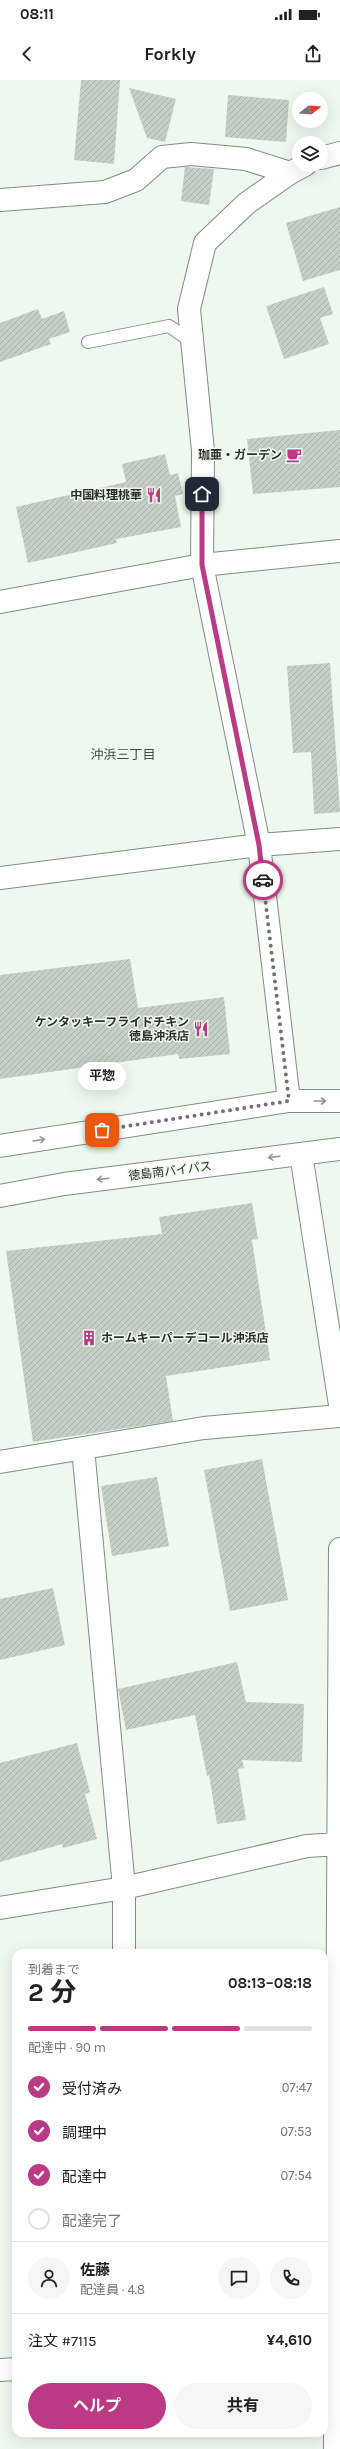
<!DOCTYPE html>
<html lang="ja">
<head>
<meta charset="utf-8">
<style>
  :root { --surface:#fff; --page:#f6f6f6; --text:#222; --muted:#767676; --line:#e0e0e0; --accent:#ba3a85 }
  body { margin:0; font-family:Karla,"Noto Sans JP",sans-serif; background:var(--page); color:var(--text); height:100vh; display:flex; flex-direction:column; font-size:15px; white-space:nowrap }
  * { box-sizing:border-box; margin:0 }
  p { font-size:13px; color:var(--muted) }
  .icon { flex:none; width:22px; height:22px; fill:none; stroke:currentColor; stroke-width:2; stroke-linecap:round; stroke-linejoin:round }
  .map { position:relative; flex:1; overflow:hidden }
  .sheet { position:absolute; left:12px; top:1869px; width:316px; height:488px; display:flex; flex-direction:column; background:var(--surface); border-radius:12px; box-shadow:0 4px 16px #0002 }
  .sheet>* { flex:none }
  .needle { width:26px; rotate:73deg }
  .fabs { position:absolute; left:292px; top:12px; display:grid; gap:8px }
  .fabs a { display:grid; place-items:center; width:36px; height:36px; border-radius:50%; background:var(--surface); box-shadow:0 4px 16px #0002; font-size:20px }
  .pin { position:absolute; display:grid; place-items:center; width:34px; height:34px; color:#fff; margin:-17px; border-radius:8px; box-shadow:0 2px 6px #0006 }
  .courier { position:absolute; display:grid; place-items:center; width:40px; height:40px; margin:-20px; border:3px solid #ba3a85; border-radius:50%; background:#fff; color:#222; box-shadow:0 1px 5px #0007 }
  .bubble { position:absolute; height:28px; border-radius:14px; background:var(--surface); box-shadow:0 4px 16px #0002; font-size:13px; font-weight:700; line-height:28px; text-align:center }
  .summary em { font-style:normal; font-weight:700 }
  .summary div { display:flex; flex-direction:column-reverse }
  .summary { display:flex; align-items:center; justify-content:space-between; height:68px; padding:0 16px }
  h1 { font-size:26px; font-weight:700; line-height:30px }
  .bar { display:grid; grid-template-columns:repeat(4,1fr); gap:6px 4px; align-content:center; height:48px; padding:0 16px }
  .bar i { height:5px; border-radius:3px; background:var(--line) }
  .bar .active { background:var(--accent) }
  .bar p { grid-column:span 4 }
  .line { display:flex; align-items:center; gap:10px; padding:0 16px; border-top:1px solid var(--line) }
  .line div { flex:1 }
  .round { display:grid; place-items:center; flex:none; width:42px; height:42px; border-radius:21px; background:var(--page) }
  ol { padding:0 16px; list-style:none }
  li { display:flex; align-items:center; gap:12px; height:44px }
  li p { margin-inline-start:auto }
  li .icon { padding:4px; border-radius:50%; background:var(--accent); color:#fff; stroke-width:4 }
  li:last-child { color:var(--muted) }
  li i { width:22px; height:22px; border:2px solid var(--line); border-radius:50% }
  .action { display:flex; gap:8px; margin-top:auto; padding:8px 16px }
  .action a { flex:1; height:46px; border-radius:24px; background:var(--accent); color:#fff; font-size:16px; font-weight:700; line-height:46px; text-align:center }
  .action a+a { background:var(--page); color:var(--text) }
  .status { display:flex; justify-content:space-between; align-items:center; height:28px; padding:0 20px; background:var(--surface); direction:ltr }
  .status svg { height:11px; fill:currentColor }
  header { display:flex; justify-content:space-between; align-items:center; height:52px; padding:0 16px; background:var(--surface); font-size:18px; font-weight:700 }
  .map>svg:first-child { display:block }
</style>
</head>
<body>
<div class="status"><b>08:11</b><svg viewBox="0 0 49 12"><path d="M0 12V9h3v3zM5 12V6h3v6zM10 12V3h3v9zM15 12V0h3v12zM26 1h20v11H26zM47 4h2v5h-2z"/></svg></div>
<header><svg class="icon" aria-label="back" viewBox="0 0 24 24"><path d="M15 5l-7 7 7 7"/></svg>Forkly<svg class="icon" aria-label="share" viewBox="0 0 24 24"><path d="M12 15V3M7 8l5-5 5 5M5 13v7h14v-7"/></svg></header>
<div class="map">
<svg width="340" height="2369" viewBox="0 0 340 2369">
  <defs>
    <pattern id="building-hatch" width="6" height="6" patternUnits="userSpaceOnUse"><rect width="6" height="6" fill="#c4cfc5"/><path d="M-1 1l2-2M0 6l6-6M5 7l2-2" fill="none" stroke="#a9b2a9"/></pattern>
  </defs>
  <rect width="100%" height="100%" fill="#edf8ee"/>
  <!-- building -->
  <path fill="url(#building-hatch)" d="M 81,0 L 120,0 L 114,84 L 74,80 Z
    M 129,8 L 176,19 L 165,62 L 147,58 Z
    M 228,15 L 289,20 L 286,62 L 225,57 Z
    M 185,87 L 214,89 L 209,125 L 181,121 Z
    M 340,127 L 340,190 L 303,201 L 286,143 Z
    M 324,207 L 333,234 L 320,238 L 329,264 L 284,279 L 266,226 Z
    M 38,229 L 42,239 L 64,231 L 70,252 L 49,259 L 51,264 L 0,282 L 0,243 Z
    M 340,350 L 340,407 L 253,414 L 247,359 Z
    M 165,374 L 170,395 L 178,393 L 183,414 L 175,416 L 181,447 L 116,459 L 117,463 L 28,483 L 16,427 L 126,402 L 122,384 Z
    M 330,583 L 340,732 L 314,734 L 311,672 L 293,673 L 287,586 Z
    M 130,879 L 138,928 L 224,917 L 230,974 L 179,979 L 178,974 L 0,999 L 0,895 Z
    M 252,1123 L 258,1159 L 252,1160 L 270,1280 L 166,1296 L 173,1341 L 33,1362 L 6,1171 L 162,1154 L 159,1137 Z
    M 262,1379 L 288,1520 L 230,1531 L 204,1390 Z
    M 157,1397 L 169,1466 L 112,1476 L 101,1406 Z
    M 53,1508 L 65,1565 L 0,1580 L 0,1519 Z
    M 237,1582 L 246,1622 L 304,1624 L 302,1682 L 242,1680 L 244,1688 L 238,1689 L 246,1740 L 217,1744 L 209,1695 L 207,1696 L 195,1635 L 126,1650 L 118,1609 Z
    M 77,1663 L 90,1712 L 85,1714 L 97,1759 L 63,1768 L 62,1764 L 0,1782 L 0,1683 Z"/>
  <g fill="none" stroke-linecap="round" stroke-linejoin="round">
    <!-- lane casing -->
    <g stroke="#828c83" stroke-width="14">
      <path id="lane" d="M 88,262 L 169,246 L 192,262"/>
    </g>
    <!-- street casing -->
    <g stroke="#828c83" stroke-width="24">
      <path id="street" d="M 321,78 L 340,73
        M 0,120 L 105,112 L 136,100 L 162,77 L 191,74 L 246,79 L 290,93
        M 0,522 L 202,485 L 340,471
        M 0,798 L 259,765 L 340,759
        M 289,1021 L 259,765 L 202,485 L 203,371 L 189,229 L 205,163 L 247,123 L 290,93 L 305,85
        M 301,1074 L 340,1325
        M 83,1368 L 124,1808 L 124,1873
        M 0,1382 L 204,1348 L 340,1336
        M 0,1828 L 124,1808 L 307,1766 L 340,1764
        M 335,2369 L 340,1469"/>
    </g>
    <!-- secondary casing -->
    <g stroke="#828c83" stroke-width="24">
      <path id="secondary" d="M 324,2283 L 340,2283
        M 0,2290 L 16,2289"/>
    </g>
    <!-- highway casing -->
    <g stroke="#828c83" stroke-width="24">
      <path id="highway" d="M 0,1066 L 289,1021 L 340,1021
        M 0,1116 L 64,1104 L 340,1069"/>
    </g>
    <!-- lane -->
    <use href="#lane" stroke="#fff" stroke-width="12"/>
    <!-- street -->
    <use href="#street" stroke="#fff" stroke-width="22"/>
    <!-- secondary -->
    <use href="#secondary" stroke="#fff" stroke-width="22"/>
    <!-- highway -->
    <use href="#highway" stroke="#fff" stroke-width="22"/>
  </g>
  <!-- one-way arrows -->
  <defs><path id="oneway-shaft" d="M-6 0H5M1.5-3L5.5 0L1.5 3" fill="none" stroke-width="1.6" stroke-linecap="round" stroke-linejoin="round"/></defs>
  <g stroke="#959795">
    <use href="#oneway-shaft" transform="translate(320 1021)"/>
    <use href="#oneway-shaft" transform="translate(39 1060) rotate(-9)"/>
    <use href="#oneway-shaft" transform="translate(274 1077) rotate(173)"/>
    <use href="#oneway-shaft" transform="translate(103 1099) rotate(173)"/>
  </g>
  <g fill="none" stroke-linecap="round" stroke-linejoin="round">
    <!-- done -->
    <path stroke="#6f756f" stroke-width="4" stroke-dasharray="0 7.2" d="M 102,1050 L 289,1021 L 263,800"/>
    <!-- route -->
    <path stroke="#ba3a85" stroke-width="5" d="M 202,414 L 202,485 L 259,765 L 263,800"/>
  </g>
  <!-- icons -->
  <defs>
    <g id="cafe-bare" transform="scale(1.2)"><path d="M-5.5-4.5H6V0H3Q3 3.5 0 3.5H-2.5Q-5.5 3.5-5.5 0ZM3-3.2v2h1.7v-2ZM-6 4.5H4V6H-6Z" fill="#ba3a85" stroke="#edf8ee" stroke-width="2.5" paint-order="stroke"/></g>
    <g id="restaurant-bare" transform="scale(1.2)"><path d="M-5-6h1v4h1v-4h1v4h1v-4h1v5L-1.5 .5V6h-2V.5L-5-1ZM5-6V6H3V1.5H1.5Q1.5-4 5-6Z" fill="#ba3a85" stroke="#edf8ee" stroke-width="2.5" paint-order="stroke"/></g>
    <g id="building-bare" transform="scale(1.2)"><path d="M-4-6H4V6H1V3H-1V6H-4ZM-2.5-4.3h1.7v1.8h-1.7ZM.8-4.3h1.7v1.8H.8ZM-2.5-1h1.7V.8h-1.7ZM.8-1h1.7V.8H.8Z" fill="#ba3a85" stroke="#edf8ee" stroke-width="2.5" paint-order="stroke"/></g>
  </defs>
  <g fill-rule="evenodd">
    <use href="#cafe-bare" x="294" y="375"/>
    <use href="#restaurant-bare" x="154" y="415"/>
    <use href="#restaurant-bare" x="201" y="949"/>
    <use href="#building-bare" x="89" y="1258"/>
  </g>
  <g text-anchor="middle" stroke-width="3" stroke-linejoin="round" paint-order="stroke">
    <!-- poi labels -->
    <g font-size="12" font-weight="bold" fill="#2b2f2b" stroke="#edf8ee" text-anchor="end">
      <text x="282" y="379">珈亜・ガーデン</text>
      <text x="142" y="419">中国料理桃華</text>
      <text x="189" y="946">ケンタッキーフライドチキン<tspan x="189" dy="14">徳島沖浜店</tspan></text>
      <text x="101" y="1262" text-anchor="start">ホームキーパーデコール沖浜店</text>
    </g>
    <!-- street labels -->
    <g font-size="12" fill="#2b2f2b" stroke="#edf8ee">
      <text transform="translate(170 1091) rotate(-7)" y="4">徳島南バイパス</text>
    </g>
    <!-- neighbourhood labels -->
    <g font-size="13" fill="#414b42" stroke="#edf8ee">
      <text x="123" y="679">沖浜三丁目</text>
    </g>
  </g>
</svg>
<div class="fabs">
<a><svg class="needle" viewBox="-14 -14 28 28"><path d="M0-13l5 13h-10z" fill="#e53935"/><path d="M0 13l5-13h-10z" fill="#767676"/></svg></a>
<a><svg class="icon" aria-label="layers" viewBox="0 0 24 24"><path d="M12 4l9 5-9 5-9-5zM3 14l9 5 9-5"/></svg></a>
</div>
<div class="pin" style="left:102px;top:1050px;background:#ea580c"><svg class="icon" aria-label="bag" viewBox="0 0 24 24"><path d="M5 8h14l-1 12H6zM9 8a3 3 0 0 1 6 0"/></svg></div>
<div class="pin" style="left:202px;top:414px;background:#1f2937"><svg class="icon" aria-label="home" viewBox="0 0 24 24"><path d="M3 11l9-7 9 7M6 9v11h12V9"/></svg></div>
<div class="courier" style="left:263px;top:800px"><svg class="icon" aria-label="car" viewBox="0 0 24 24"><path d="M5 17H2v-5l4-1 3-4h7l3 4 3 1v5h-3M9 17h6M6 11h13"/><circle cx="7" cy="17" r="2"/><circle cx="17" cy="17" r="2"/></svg></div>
<div class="bubble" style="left:78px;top:982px;width:48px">平惣</div>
<section class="sheet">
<div class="summary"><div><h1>2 分</h1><p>到着まで</p></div><em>08:13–08:18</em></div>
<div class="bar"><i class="active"></i><i class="active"></i><i class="active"></i><i></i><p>配達中 · 90 m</p></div>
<ol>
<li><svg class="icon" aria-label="check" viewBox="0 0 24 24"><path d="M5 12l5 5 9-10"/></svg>受付済み<p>07:47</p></li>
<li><svg class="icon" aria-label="check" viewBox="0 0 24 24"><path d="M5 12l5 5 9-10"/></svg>調理中<p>07:53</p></li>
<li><svg class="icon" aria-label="check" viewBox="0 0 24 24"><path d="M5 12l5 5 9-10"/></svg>配達中<p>07:54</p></li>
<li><i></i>配達完了</li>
</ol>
<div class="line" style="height:72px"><a class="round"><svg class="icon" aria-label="person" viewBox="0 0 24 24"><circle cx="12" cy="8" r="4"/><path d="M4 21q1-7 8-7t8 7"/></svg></a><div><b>佐藤</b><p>配達員 · 4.8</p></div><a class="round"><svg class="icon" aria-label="chat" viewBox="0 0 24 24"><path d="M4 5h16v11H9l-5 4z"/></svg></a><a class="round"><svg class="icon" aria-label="phone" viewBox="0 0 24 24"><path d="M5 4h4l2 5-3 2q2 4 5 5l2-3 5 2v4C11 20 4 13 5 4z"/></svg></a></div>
<div class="line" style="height:52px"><div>注文 #7115</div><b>¥4,610</b></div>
<div class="action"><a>ヘルプ</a><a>共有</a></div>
</section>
</div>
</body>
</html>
